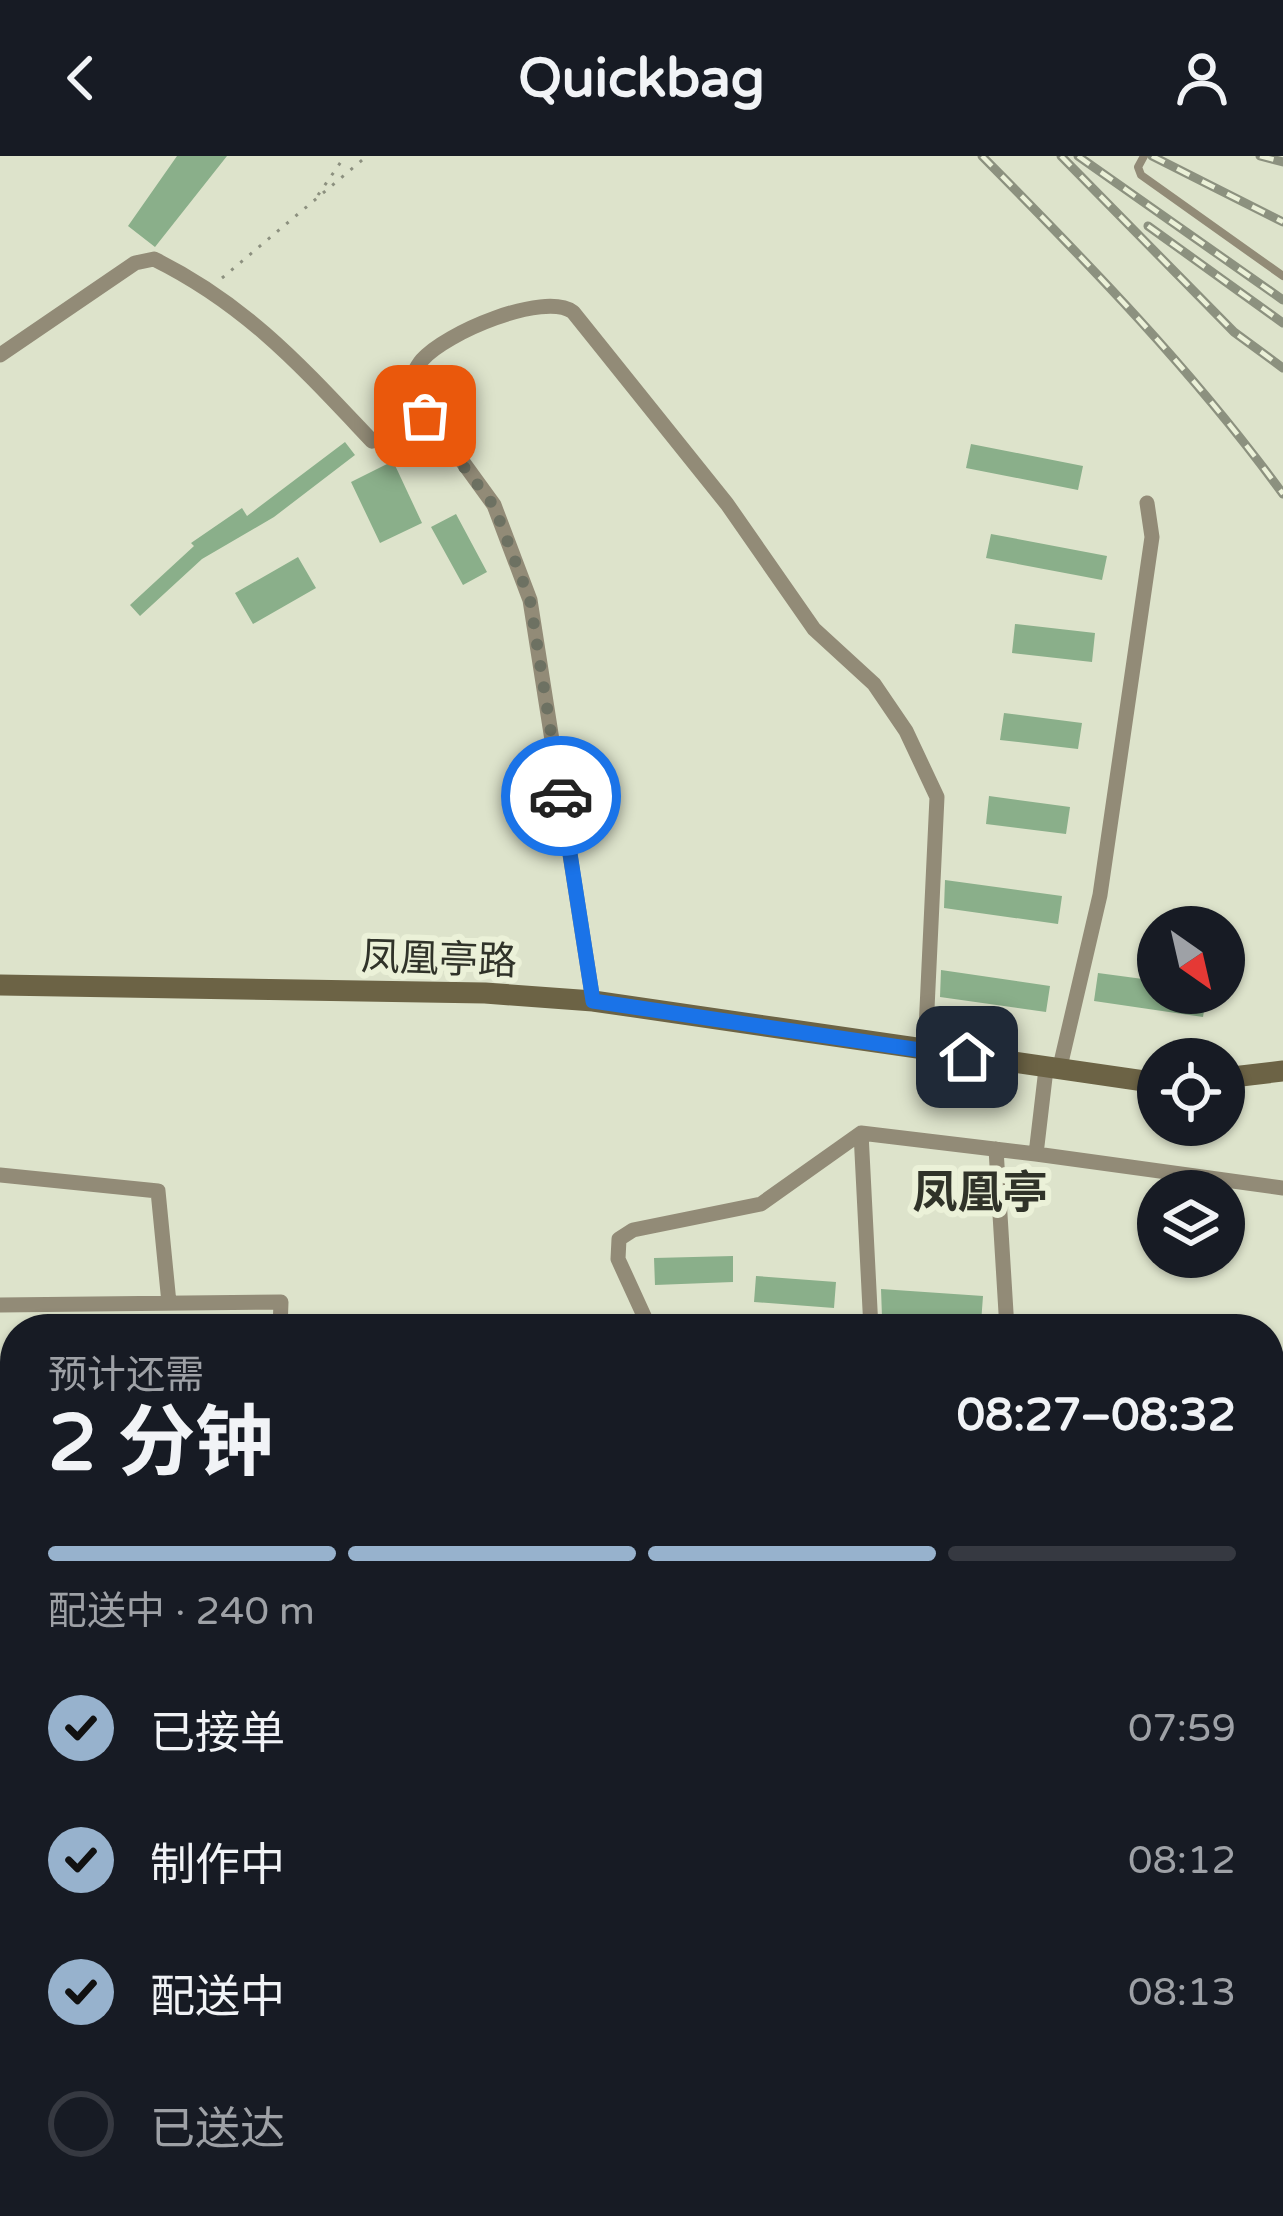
<!DOCTYPE html>
<html lang="zh">
<head>
<meta charset="utf-8">
<style>
  :root { --surface:#171b24; --page:#242831; --text:#f1f3f6; --muted:#9ea1a6; --line:#363941; --accent:#97b2cd }
  body { margin:0; font-family:"Varela Round","Noto Sans SC",sans-serif; background:var(--page); color:var(--text); height:100vh; display:flex; flex-direction:column; font-size:45px; white-space:nowrap }
  * { box-sizing:border-box; margin:0 }
  p { font-size:39px; color:var(--muted) }
  .icon { flex:none; width:66px; height:66px; fill:none; stroke:currentColor; stroke-width:2; stroke-linecap:round; stroke-linejoin:round }
  .map { position:relative; flex:1; overflow:hidden }
  .sheet { position:absolute; left:0px; top:1158px; width:1284px; height:903px; display:flex; flex-direction:column; background:var(--surface); border-radius:48px 48px 0 0; box-shadow:0 3px 9px #0004 }
  .sheet>* { flex:none }
  .needle { width:78px; rotate:146deg }
  .fabs { position:absolute; left:1137px; top:750px; display:grid; gap:24px }
  .fabs a { display:grid; place-items:center; width:108px; height:108px; border-radius:50%; background:var(--surface); box-shadow:0 3px 9px #0004; font-size:60px }
  .pin { position:absolute; display:grid; place-items:center; width:102px; height:102px; color:#fff; margin:-51px; border-radius:24px; box-shadow:0 6px 18px #0006 }
  .courier { position:absolute; display:grid; place-items:center; width:120px; height:120px; margin:-60px; border:9px solid #1a73e8; border-radius:50%; background:#fff; color:#222; box-shadow:0 3px 15px #0007 }
  .head em { font-style:normal; font-weight:700 }
  .head div { display:flex; flex-direction:column-reverse }
  .head { display:flex; align-items:center; justify-content:space-between; height:204px; padding:0 48px }
  h1 { font-size:78px; font-weight:700; line-height:90px }
  .bar { display:grid; grid-template-columns:repeat(4,1fr); gap:18px 12px; align-content:center; height:144px; padding:0 48px }
  .bar i { height:15px; border-radius:9px; background:var(--line) }
  .bar .on { background:var(--accent) }
  .bar p { grid-column:span 4 }
  ol { padding:0 48px; list-style:none }
  li { display:flex; align-items:center; gap:36px; height:132px }
  li p { margin-inline-start:auto }
  li .icon { padding:12px; border-radius:50%; background:var(--accent); color:#111; stroke-width:4 }
  li:last-child { color:var(--muted) }
  li i { width:66px; height:66px; border:6px solid var(--line); border-radius:50% }
  header { display:flex; justify-content:space-between; align-items:center; height:156px; padding:0 48px; background:var(--surface); font-size:54px; font-weight:700 }
  .map>svg:first-child { display:block }
</style>
</head>
<body>
<header><svg class="icon" aria-label="back" viewBox="0 0 24 24"><path d="M15 5l-7 7 7 7"/></svg>Quickbag<svg class="icon" aria-label="person" viewBox="0 0 24 24"><circle cx="12" cy="8" r="4"/><path d="M4 21q1-7 8-7t8 7"/></svg></header>
<div class="map">
<svg width="1283" height="2060" viewBox="0 0 1283 2060">
  <rect width="100%" height="100%" fill="#dde3cb"/>
  <!-- green -->
  <path fill="#dec4ab" d="M 1283,1773 L 1283,1906 L 1269,1940 L 1269,1782 Z
    M 760,2046 L 1226,2046 L 1220,2060 L 739,2060 Z"/>
  <!-- building -->
  <path fill="#8aaf8a" d="M 177,0 L 227,0 L 155,91 L 128,70 Z
    M 345,286 L 355,299 L 274,361 L 202,403 L 140,460 L 130,449 L 194,390 L 191,387 L 242,352 L 247,360 Z
    M 971,288 L 1083,310 L 1078,334 L 966,312 Z
    M 393,305 L 422,367 L 380,387 L 351,326 Z
    M 456,358 L 487,416 L 463,429 L 431,371 Z
    M 991,378 L 1107,400 L 1102,424 L 986,402 Z
    M 298,401 L 316,432 L 253,468 L 235,437 Z
    M 1015,468 L 1095,477 L 1092,506 L 1012,497 Z
    M 1004,557 L 1082,567 L 1078,593 L 1000,584 Z
    M 989,640 L 1070,651 L 1066,678 L 986,668 Z
    M 945,724 L 1062,740 L 1058,768 L 944,752 Z
    M 941,814 L 1050,830 L 1046,856 L 940,841 Z
    M 1098,817 L 1158,825 L 1158,837 L 1207,837 L 1203,861 L 1094,845 Z
    M 733,1100 L 733,1126 L 655,1129 L 654,1102 Z
    M 756,1120 L 836,1126 L 834,1152 L 754,1146 Z
    M 881,1133 L 983,1140 L 981,1167 L 882,1161 Z"/>
  <g fill="none" stroke-linecap="round" stroke-linejoin="round">
    <!-- path -->
    <path stroke="#8c907f" stroke-width="3" stroke-dasharray="3 9" stroke-linecap="butt" d="M 318,39 L 345,0
      M 222,122 L 367,0
      M 0,1493 L 15,1488
      M 432,2060 L 449,2046
      M 790,2060 L 802,2046"/>
    <!-- lane -->
    <path stroke="#928b77" stroke-width="8" d="M 1144,0 L 1138,11 L 1141,19 L 1283,120"/>
    <!-- street -->
    <path stroke="#928b77" stroke-width="15" d="M 0,199 L 135,107 L 154,103 C 247,149 302,211 372,285 L 425,260
      M 593,845 L 530,444 L 494,349 L 407,229 C 412,221 416,211 422,204 C 445,177 544,135 573,156 L 727,348 L 814,473 L 874,528 L 906,575 L 937,641 L 925,895
      M 1059,915 L 1100,739 L 1152,381 L 1147,347
      M 861,977 L 871,1173
      M 996,993 L 1007,1173
      M 1036,998 L 1283,1032
      M 0,1019 L 158,1035 L 169,1147
      M 0,1149 L 281,1146 L 280,1173
      M 650,1173 L 618,1103 L 619,1083 L 633,1074 L 761,1048 L 861,977 L 1036,998 L 1046,913
      M 0,1249 L 15,1248
      M 0,1393 L 15,1389"/>
    <!-- secondary -->
    <path stroke="#6c6345" stroke-width="21" d="M 0,829 L 485,837 L 593,845 L 1158,927
      M 1224,922 L 1283,915"/>
    <!-- rail casing -->
    <g stroke="#8c917f" stroke-width="9">
      <path id="rail" d="M 982,0 C 1089,108 1194,216 1283,338
        M 1061,0 L 1234,176 L 1283,212
        M 1078,0 L 1283,144
        M 1152,0 L 1283,66
        M 1260,0 L 1283,6
        M 1148,70 L 1283,167"/>
    </g>
    <!-- rail -->
    <use href="#rail" stroke="#ebf1d8" stroke-width="4.5" stroke-dasharray="14" stroke-linecap="butt"/>
  </g>
  <g fill="none" stroke-linecap="round" stroke-linejoin="round">
    <!-- done -->
    <path stroke="#6d7162" stroke-width="12" stroke-dasharray="0 21.6" d="M 425,260 L 494,350 L 530,444 L 561,640"/>
    <!-- route -->
    <path stroke="#1a73e8" stroke-width="15" d="M 561,640 L 593,845 L 967,901"/>
  </g>
  <g text-anchor="middle" stroke-width="12" stroke-linejoin="round" paint-order="stroke">
    <!-- street labels -->
    <g font-size="39" fill="#303329" stroke="#ebf1d8">
      <text transform="translate(439 802) rotate(2)" y="14">凤凰亭路</text>
    </g>
    <!-- quarter labels -->
    <g font-size="45" font-weight="bold" fill="#303329" stroke="#ebf1d8">
      <text x="980" y="1052">凤凰亭</text>
    </g>
  </g>
</svg>
<div class="fabs">
<a><svg class="needle" viewBox="-14 -14 28 28"><path d="M0-13l5 13h-10z" fill="#e53935"/><path d="M0 13l5-13h-10z" fill="#9ea1a6"/></svg></a>
<a><svg class="icon" aria-label="locate" viewBox="0 0 24 24"><circle cx="12" cy="12" r="6"/><path d="M12 2v4M12 18v4M2 12h4M18 12h4"/></svg></a>
<a><svg class="icon" aria-label="layers" viewBox="0 0 24 24"><path d="M12 4l9 5-9 5-9-5zM3 14l9 5 9-5"/></svg></a>
</div>
<div class="pin" style="left:425px;top:260px;background:#ea580c"><svg class="icon" aria-label="bag" viewBox="0 0 24 24"><path d="M5 8h14l-1 12H6zM9 8a3 3 0 0 1 6 0"/></svg></div>
<div class="pin" style="left:967px;top:901px;background:#1f2937"><svg class="icon" aria-label="home" viewBox="0 0 24 24"><path d="M3 11l9-7 9 7M6 9v11h12V9"/></svg></div>
<div class="courier" style="left:561px;top:640px"><svg class="icon" aria-label="car" viewBox="0 0 24 24"><path d="M5 17H2v-5l4-1 3-4h7l3 4 3 1v5h-3M9 17h6M6 11h13"/><circle cx="7" cy="17" r="2"/><circle cx="17" cy="17" r="2"/></svg></div>
<section class="sheet">
<div class="head"><div><h1>2 分钟</h1><p>预计还需</p></div><em>08:27–08:32</em></div>
<div class="bar"><i class="on"></i><i class="on"></i><i class="on"></i><i></i><p>配送中 · 240 m</p></div>
<ol>
<li><svg class="icon" aria-label="check" viewBox="0 0 24 24"><path d="M5 12l5 5 9-10"/></svg>已接单<p>07:59</p></li>
<li><svg class="icon" aria-label="check" viewBox="0 0 24 24"><path d="M5 12l5 5 9-10"/></svg>制作中<p>08:12</p></li>
<li><svg class="icon" aria-label="check" viewBox="0 0 24 24"><path d="M5 12l5 5 9-10"/></svg>配送中<p>08:13</p></li>
<li><i></i>已送达</li>
</ol>
</section>
</div>
</body>
</html>
